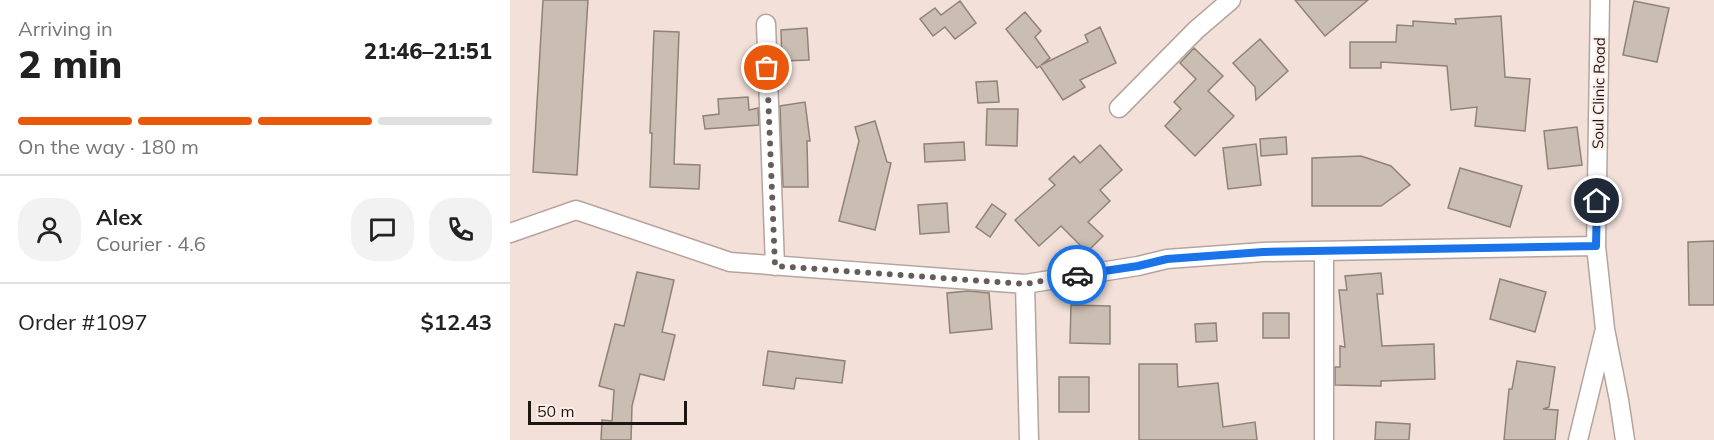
<!DOCTYPE html>
<html lang="en">
<head>
<meta charset="utf-8">
<style>
  :root { --surface:#fff; --page:#f2f2f2; --text:#222; --muted:#767676; --line:#e0e0e0; --accent:#ea580c }
  body { margin:0; font-family:Mulish,sans-serif; background:var(--page); color:var(--text); height:100vh; display:flex; flex-direction:column; font-size:22px; white-space:nowrap }
  * { box-sizing:border-box; margin:0 }
  p { font-size:20px; color:var(--muted) }
  .icon { flex:none; width:33px; height:33px; fill:none; stroke:currentColor; stroke-width:2; stroke-linecap:round; stroke-linejoin:round }
  .map { position:relative; flex:1; overflow:hidden }
  .side { display:flex; flex-direction:column; background:var(--surface); width:510px }
  .side>* { flex:none }
  .scale { position:absolute; left:18px; bottom:15px; width:159px; box-sizing:border-box; padding-left:6px; border:3px solid #1c1613; border-top:0; font-size:16px; line-height:21px; white-space:nowrap; color:#1c1613; -webkit-text-stroke:4px #fdeee8; paint-order:stroke }
  .pin { position:absolute; display:grid; place-items:center; width:51px; height:51px; color:#fff; margin:-26px; border:3px solid #fff; border-radius:50%; box-shadow:0 2px 6px #0007 }
  .courier { position:absolute; display:grid; place-items:center; width:60px; height:60px; margin:-30px; border:4px solid #1a73e8; border-radius:50%; background:#fff; color:#222; box-shadow:0 2px 8px #0007 }
  .overview em { font-style:normal; font-weight:800 }
  .overview div { display:flex; flex-direction:column-reverse }
  .overview { display:flex; align-items:center; justify-content:space-between; height:102px; padding:0 18px }
  h1 { font-size:39px; font-weight:800; line-height:45px }
  .bar { display:grid; grid-template-columns:repeat(4,1fr); gap:9px 6px; align-content:center; height:72px; padding:0 18px }
  .bar i { height:8px; border-radius:4px; background:var(--line) }
  .bar .on { background:var(--accent) }
  .bar p { grid-column:span 4 }
  .line { display:flex; align-items:center; gap:15px; padding:0 18px; border-top:2px solid var(--line) }
  .line div { flex:1 }
  .round { display:grid; place-items:center; flex:none; width:63px; height:63px; border-radius:24px; background:var(--page) }
  main { display:flex; flex:1; min-height:0 }
  .map>svg:first-child { display:block }
</style>
</head>
<body>
<main>
<section class="side">
<div class="overview"><div><h1>2 min</h1><p>Arriving in</p></div><em>21:46–21:51</em></div>
<div class="bar"><i class="on"></i><i class="on"></i><i class="on"></i><i></i><p>On the way · 180 m</p></div>
<div class="line" style="height:108px"><a class="round"><svg class="icon" aria-label="person" viewBox="0 0 24 24"><circle cx="12" cy="8" r="4"/><path d="M4 21q1-7 8-7t8 7"/></svg></a><div><b>Alex</b><p>Courier · 4.6</p></div><a class="round"><svg class="icon" aria-label="chat" viewBox="0 0 24 24"><path d="M4 5h16v11H9l-5 4z"/></svg></a><a class="round"><svg class="icon" aria-label="phone" viewBox="0 0 24 24"><path d="M5 4h4l2 5-3 2q2 4 5 5l2-3 5 2v4C11 20 4 13 5 4z"/></svg></a></div>
<div class="line" style="height:78px"><div>Order #1097</div><b>$12.43</b></div>
</section>
<div class="map">
<svg width="1204" height="440" viewBox="0 0 1204 440">
  <rect width="100%" height="100%" fill="#f2e0d9"/>
  <!-- building -->
  <path fill="#cabdb1" stroke="#8f8378" stroke-width="1.5" d="M 33,0 L 78,0 L 67,175 L 23,172 Z
    M 785,0 L 858,0 L 815,36 Z
    M 450,1 L 466,23 L 445,39 L 435,27 L 423,36 L 410,19 L 425,8 L 431,15 Z
    M 1124,1 L 1159,8 L 1147,62 L 1113,55 Z
    M 515,12 L 531,31 L 525,37 L 540,58 L 531,65 L 578,42 L 575,35 L 590,27 L 606,63 L 570,80 L 575,87 L 553,100 L 530,66 L 527,68 L 496,29 Z
    M 991,16 L 995,77 L 1020,79 L 1015,131 L 965,126 L 967,107 L 941,110 L 937,66 L 871,62 L 871,68 L 840,68 L 840,42 L 886,42 L 887,25 L 903,26 L 903,21 L 946,24 L 945,19 Z
    M 297,28 L 299,60 L 272,61 L 271,30 Z
    M 144,31 L 169,32 L 164,164 L 190,165 L 189,189 L 140,187 L 142,133 L 140,133 Z
    M 750,39 L 778,71 L 746,100 L 745,87 L 723,63 Z
    M 684,48 L 713,76 L 698,91 L 724,116 L 685,156 L 655,126 L 671,109 L 664,102 L 686,79 L 670,63 Z
    M 487,81 L 489,102 L 468,103 L 466,82 Z
    M 238,97 L 239,110 L 248,108 L 249,125 L 195,129 L 193,116 L 209,114 L 208,99 Z
    M 295,102 L 300,141 L 297,141 L 298,187 L 273,187 L 270,106 Z
    M 477,109 L 508,109 L 507,146 L 476,145 Z
    M 365,121 L 377,162 L 381,163 L 365,230 L 329,221 L 349,141 L 345,127 Z
    M 1067,127 L 1072,165 L 1038,169 L 1034,131 Z
    M 776,137 L 777,154 L 751,156 L 750,139 Z
    M 454,142 L 455,160 L 415,162 L 414,144 Z
    M 746,144 L 751,185 L 718,189 L 713,148 Z
    M 590,145 L 612,170 L 590,190 L 600,201 L 578,222 L 593,236 L 577,252 L 551,226 L 529,246 L 505,220 L 545,185 L 539,179 L 564,156 L 570,163 Z
    M 851,156 L 881,166 L 900,185 L 871,206 L 802,206 L 802,158 Z
    M 950,168 L 1012,186 L 1000,227 L 938,208 Z
    M 437,203 L 439,232 L 410,234 L 408,205 Z
    M 482,204 L 496,214 L 480,237 L 466,227 Z
    M 1204,241 L 1204,305 L 1179,305 L 1178,242 Z
    M 127,272 L 164,280 L 152,332 L 165,335 L 154,380 L 130,374 L 122,406 L 121,440 L 91,440 L 92,420 L 102,421 L 104,390 L 89,386 L 105,324 L 114,326 Z
    M 871,273 L 873,294 L 867,294 L 872,346 L 924,344 L 925,379 L 871,381 L 871,386 L 825,385 L 825,367 L 830,367 L 830,346 L 835,347 L 829,290 L 837,290 L 835,276 Z
    M 990,279 L 1036,292 L 1025,332 L 980,319 Z
    M 458,291 L 479,293 L 482,329 L 440,333 L 437,293 Z
    M 561,305 L 600,306 L 600,344 L 560,343 Z
    M 753,313 L 779,313 L 779,338 L 753,338 Z
    M 706,323 L 707,341 L 686,342 L 685,324 Z
    M 258,351 L 335,361 L 332,383 L 286,378 L 284,389 L 253,385 Z
    M 1007,361 L 1045,367 L 1039,407 L 1033,409 L 1048,410 L 1045,440 L 994,440 L 999,389 L 1002,389 Z
    M 629,364 L 667,364 L 668,387 L 708,383 L 713,427 L 745,422 L 747,440 L 629,440 Z
    M 549,377 L 579,377 L 579,412 L 549,412 Z
    M 866,422 L 900,424 L 899,440 L 865,440 Z"/>
  <g fill="none" stroke-linecap="round" stroke-linejoin="round">
    <!-- minor casing -->
    <g stroke="#b5a49d" stroke-width="21">
      <path id="minor" d="M 1090,0 L 1086,246 L 1095,329 L 1109,400 L 1115,440
        M 256,24 L 265,266
        M 609,108 L 686,30 L 721,0
        M 0,233 L 66,210 L 220,262 L 515,284 L 628,266 L 657,259 L 753,252 L 1086,246
        M 814,252 L 814,440
        M 515,284 L 519,440
        M 1068,440 L 1094,333"/>
    </g>
    <!-- minor -->
    <use href="#minor" stroke="#fff" stroke-width="18"/>
  </g>
  <g fill="none" stroke-linecap="round" stroke-linejoin="round">
    <!-- done -->
    <path stroke="#675d58" stroke-width="6" stroke-dasharray="0 10.8" d="M 257,68 L 265,266 L 515,284 L 567,275"/>
    <!-- route -->
    <path stroke="#1a73e8" stroke-width="8" d="M 567,275 L 628,266 L 657,259 L 753,252 L 1086,246 L 1087,201"/>
  </g>
  <g text-anchor="middle" stroke-width="4.5" stroke-linejoin="round" paint-order="stroke">
    <!-- street labels -->
    <g font-size="15" fill="#1c1613" stroke="#fdeee8">
      <text transform="translate(1089 93) rotate(-89)" y="5">Soul Clinic Road</text>
    </g>
  </g>
</svg>
<div class="scale">50 m</div>
<div class="pin" style="left:257px;top:68px;background:#ea580c"><svg class="icon" aria-label="bag" viewBox="0 0 24 24"><path d="M5 8h14l-1 12H6zM9 8a3 3 0 0 1 6 0"/></svg></div>
<div class="pin" style="left:1087px;top:201px;background:#1f2937"><svg class="icon" aria-label="home" viewBox="0 0 24 24"><path d="M3 11l9-7 9 7M6 9v11h12V9"/></svg></div>
<div class="courier" style="left:567px;top:275px"><svg class="icon" aria-label="car" viewBox="0 0 24 24"><path d="M5 17H2v-5l4-1 3-4h7l3 4 3 1v5h-3M9 17h6M6 11h13"/><circle cx="7" cy="17" r="2"/><circle cx="17" cy="17" r="2"/></svg></div>
</div>
</main>
</body>
</html>
